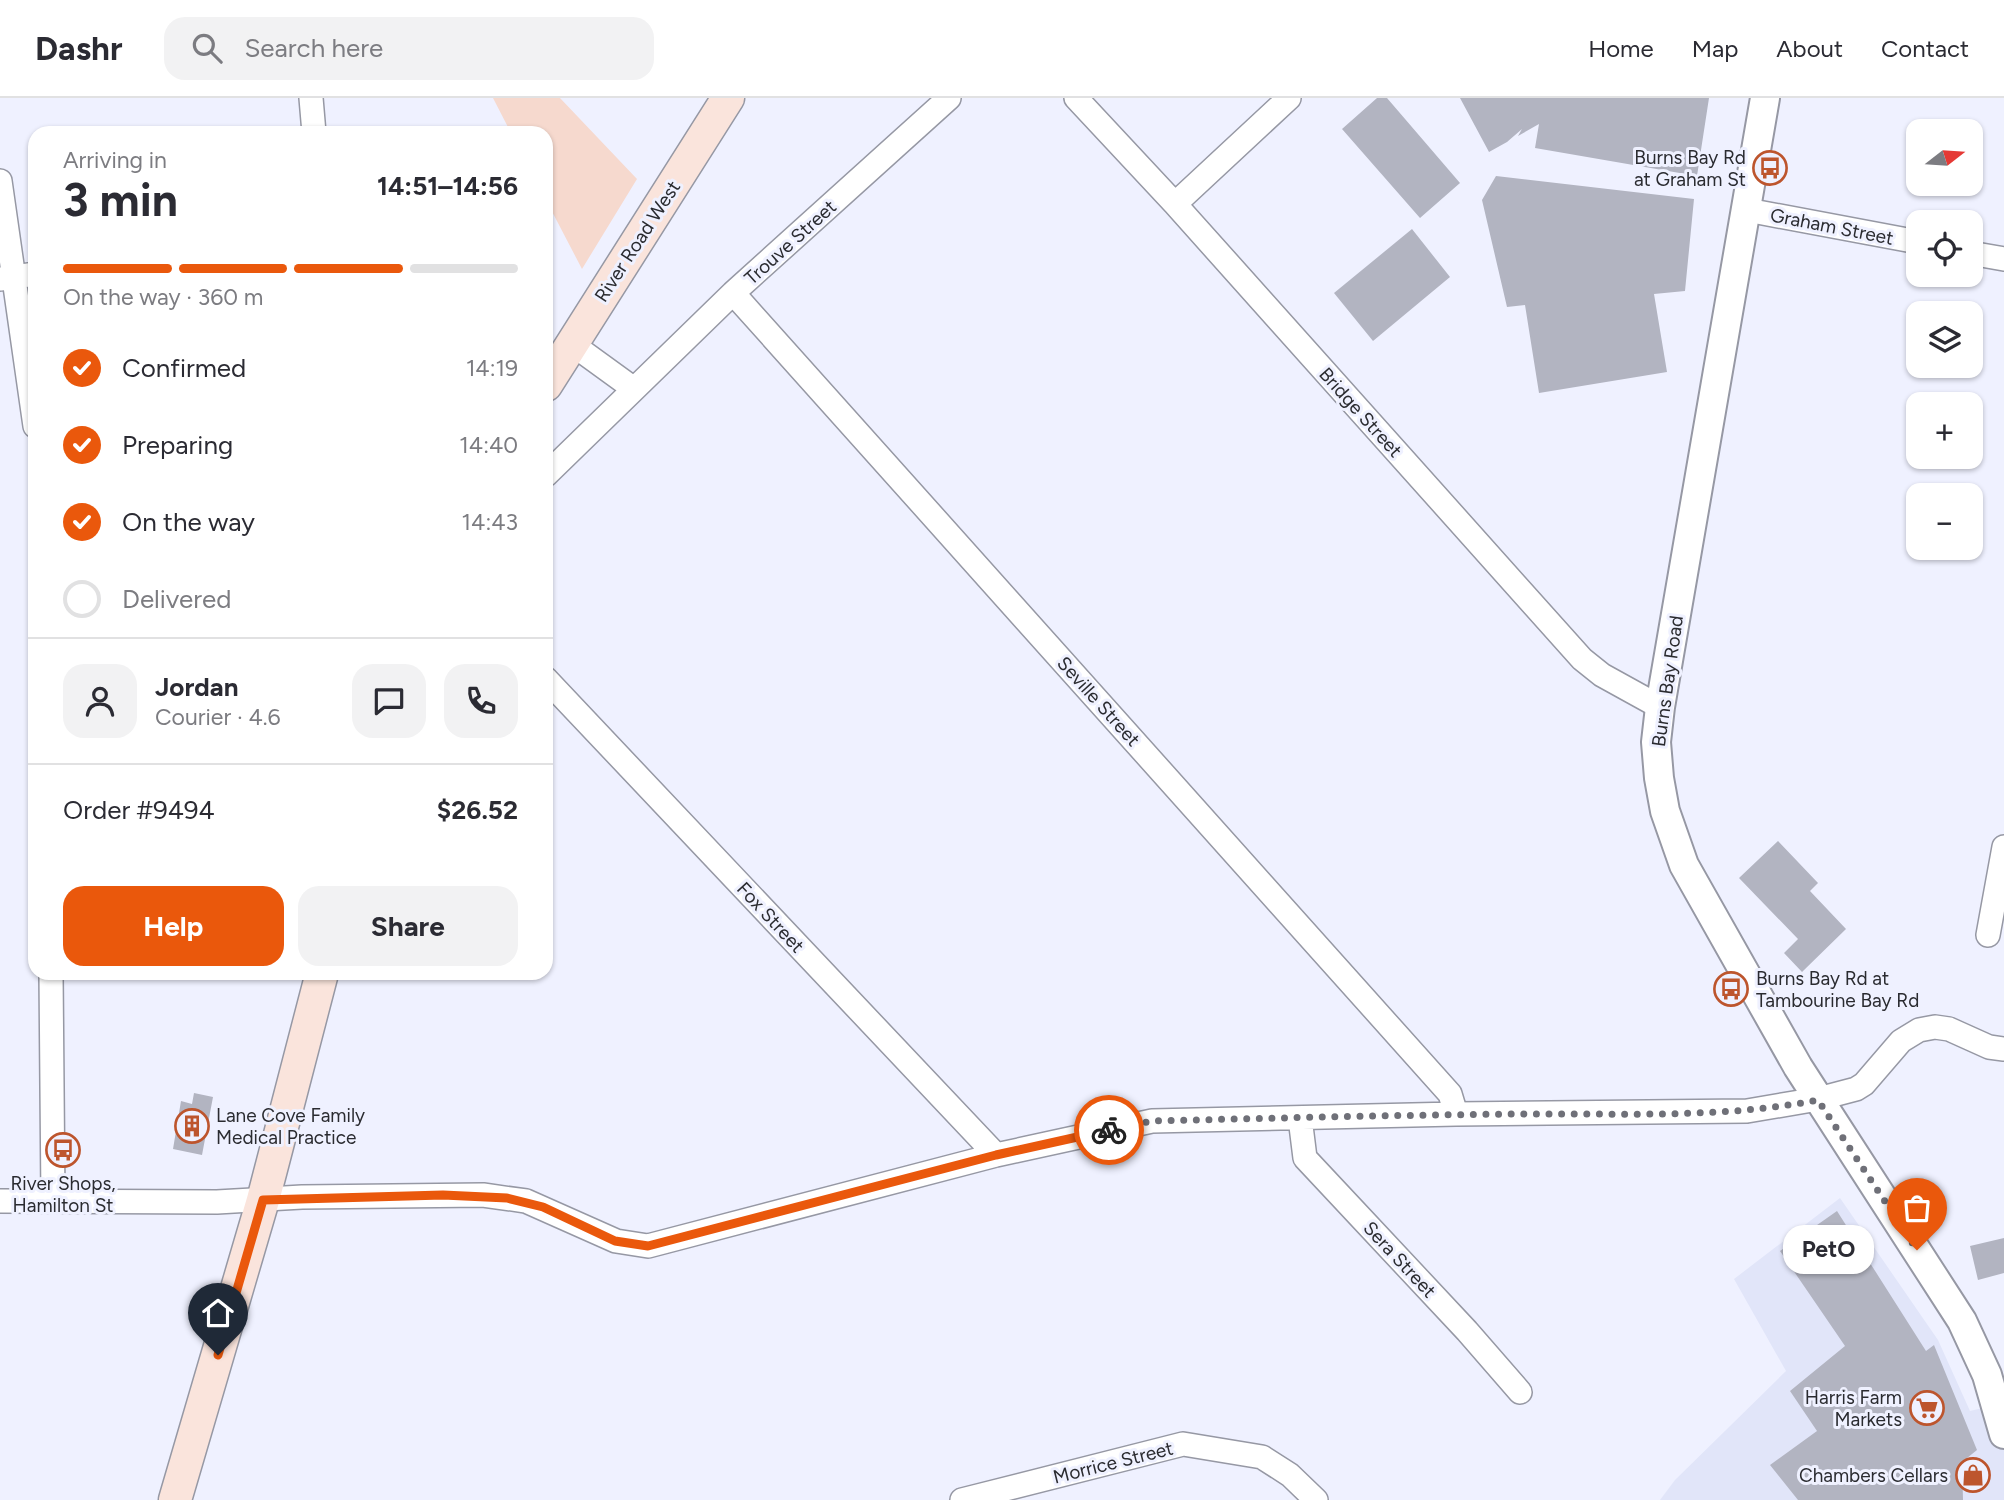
<!DOCTYPE html>
<html lang="en">
<head>
<meta charset="utf-8">
<style>
  :root { --surface:#fff; --page:#f2f2f3; --text:#2b2b33; --muted:#7c7c81; --line:#e1e1e2; --accent:#ea580c }
  body { margin:0; font-family:Figtree,sans-serif; background:var(--page); color:var(--text); height:100vh; display:flex; flex-direction:column; font-size:26px; white-space:nowrap }
  * { box-sizing:border-box; margin:0 }
  p { font-size:23px; color:var(--muted) }
  .icon { flex:none; width:38px; height:38px; fill:none; stroke:currentColor; stroke-width:2; stroke-linecap:round; stroke-linejoin:round }
  .map { position:relative; flex:1; overflow:hidden }
  .details { position:absolute; left:28px; top:28px; width:525px; height:854px; display:flex; flex-direction:column; background:var(--surface); border-radius:21px; box-shadow:0 2px 5px #0004 }
  .details>* { flex:none }
  .needle { width:46px; rotate:73deg }
  .fabs { position:absolute; left:1906px; top:21px; display:grid; gap:14px }
  .fabs a { display:grid; place-items:center; width:77px; height:77px; border-radius:14px; background:var(--surface); box-shadow:0 2px 5px #0004; font-size:35px }
  .pin { position:absolute; display:grid; place-items:center; width:60px; height:60px; color:#fff; margin:-72px -30px; border-radius:50% 50% 50% 0; rotate:-45deg; box-shadow:0 0 7px #0007 }
  .pin .icon { rotate:45deg }
  .courier { position:absolute; display:grid; place-items:center; width:70px; height:70px; margin:-35px; border:5px solid #ea580c; border-radius:50%; background:#fff; color:#222; box-shadow:0 2px 9px #0007 }
  .bubble { position:absolute; height:49px; border-radius:21px; background:var(--surface); box-shadow:0 2px 5px #0004; font-size:23px; font-weight:700; line-height:49px; text-align:center }
  .head em { font-style:normal; font-weight:700 }
  .head div { display:flex; flex-direction:column-reverse }
  .head { display:flex; align-items:center; justify-content:space-between; height:119px; padding:0 35px }
  h1 { font-size:46px; font-weight:700; line-height:52px }
  .bar { display:grid; grid-template-columns:repeat(4,1fr); gap:10px 7px; align-content:center; height:84px; padding:0 35px }
  .bar i { height:9px; border-radius:5px; background:var(--line) }
  .bar .on { background:var(--accent) }
  .bar p { grid-column:span 4 }
  .line { display:flex; align-items:center; gap:18px; padding:0 35px; border-top:2px solid var(--line) }
  .line div { flex:1 }
  .round { display:grid; place-items:center; flex:none; width:74px; height:74px; border-radius:21px; background:var(--page) }
  ol { padding:0 35px; list-style:none }
  li { display:flex; align-items:center; gap:21px; height:77px }
  li p { margin-inline-start:auto }
  li .icon { padding:7px; border-radius:50%; background:var(--accent); color:#fff; stroke-width:4 }
  li:last-child { color:var(--muted) }
  li i { width:38px; height:38px; border:4px solid var(--line); border-radius:50% }
  .cta { display:flex; gap:14px; margin-top:auto; padding:14px 35px }
  .cta a { flex:1; height:80px; border-radius:21px; background:var(--accent); color:#fff; font-size:28px; font-weight:700; line-height:80px; text-align:center }
  .cta a+a { background:var(--page); color:var(--text) }
  header { display:flex; align-items:center; gap:42px; box-sizing:border-box; height:98px; padding:0 35px; background:var(--surface); border-bottom:2px solid var(--line) }
  header strong { font-size:33px }
  nav { display:flex; gap:38px; margin-inline-start:auto; font-size:24px }
  .search { width:490px; height:63px; background:var(--page); display:flex; align-items:center; gap:18px; box-sizing:border-box; padding:0 24px; border-radius:21px; color:var(--muted); font-size:26px }
  .map>svg:first-child { display:block }
</style>
</head>
<body>
<header>
<strong>Dashr</strong>
<div class="search"><svg class="icon" aria-label="search" viewBox="0 0 24 24"><circle cx="10" cy="10" r="6"/><path d="M15 15l6 6"/></svg>Search here</div>
<nav><a>Home</a><a>Map</a><a>About</a><a>Contact</a></nav>
</header>
<div class="map">
<svg width="2004" height="1402" viewBox="0 0 2004 1402">
  <rect width="100%" height="100%" fill="#eff1ff"/>
  <!-- built -->
  <path fill="#e1e5f9" d="M 1840,1100 L 1938,1242 L 1970,1313 L 2004,1305 L 2004,1402 L 1660,1402 L 1675,1382 L 1786,1273 L 1734,1181 Z"/>
  <!-- green -->
  <path fill="#f6d9ce" d="M 493,0 L 560,0 L 637,81 L 582,171 L 546,102 L 546,35 L 511,35 Z"/>
  <!-- building -->
  <path fill="#b2b4c1" d="M 1377,0 L 1387,0 L 1460,85 L 1420,120 L 1342,31 Z
    M 1460,0 L 1709,0 L 1697,78 L 1535,50 L 1539,26 L 1518,38 L 1522,31 L 1507,44 L 1489,54 Z
    M 1496,78 L 1694,101 L 1685,193 L 1654,196 L 1667,274 L 1539,295 L 1525,207 L 1507,209 L 1482,102 Z
    M 1412,131 L 1450,179 L 1373,243 L 1334,195 Z
    M 1778,743 L 1818,785 L 1810,793 L 1846,831 L 1802,874 L 1784,855 L 1798,841 L 1739,780 Z
    M 194,995 L 213,999 L 202,1057 L 173,1051 L 181,1003 L 192,1006 Z
    M 1837,1113 L 1926,1253 L 1934,1247 L 1977,1352 L 1962,1364 L 1963,1402 L 1798,1402 L 1770,1367 L 1817,1333 L 1790,1293 L 1845,1248 L 1780,1153 Z
    M 2004,1140 L 2004,1175 L 1978,1182 L 1970,1148 Z"/>
  <g fill="none" stroke-linecap="round" stroke-linejoin="round">
    <!-- minor casing -->
    <g stroke="#9698a4" stroke-width="26">
      <path id="minor" d="M 311,0 L 314,35
        M 1076,0 L 1175,106 L 1582,561 L 1602,577 L 1660,609
        M 0,83 L 35,328
        M 1175,106 L 1289,0
        M 1747,112 L 1918,144
        M 1970,155 L 2004,161
        M 0,181 L 35,176
        M 733,195 L 1450,996 L 1456,1016
        M 572,246 L 634,291
        M 546,377 L 733,195 L 949,0
        M 546,581 L 996,1057
        M 1988,837 L 2004,749
        M 51,875 L 53,1102
        M 1300,1020 L 1305,1060 L 1467,1233 L 1520,1294
        M 0,1103 L 217,1104 L 302,1099 L 483,1097 L 526,1103 L 616,1143 L 648,1148 L 996,1057 L 1152,1023 L 1456,1016 L 1747,1013 L 1818,1001 L 1856,991 L 1864,986 L 1901,943 L 1919,932 L 1935,929 L 1949,931 L 1989,949 L 2004,951
        M 962,1402 L 1183,1346 L 1262,1359 L 1290,1377 L 1316,1402"/>
    </g>
    <!-- tertiary casing -->
    <g stroke="#9698a4" stroke-width="32">
      <path id="tertiary" d="M 1765,0 L 1660,609 L 1656,644 L 1659,680 L 1665,713 L 1684,767 L 1798,969 L 1962,1223 L 1987,1277 L 2004,1336"/>
    </g>
    <!-- secondary casing -->
    <g stroke="#9698a4" stroke-width="35">
      <path id="secondary" d="M 546,287 L 728,0
        M 175,1402 L 263,1102 L 322,875"/>
    </g>
    <!-- minor -->
    <use href="#minor" stroke="#fff" stroke-width="23"/>
    <!-- tertiary -->
    <use href="#tertiary" stroke="#fff" stroke-width="28"/>
    <!-- secondary -->
    <use href="#secondary" stroke="#fae4dc" stroke-width="32"/>
  </g>
  <g fill="none" stroke-linecap="round" stroke-linejoin="round">
    <!-- done -->
    <path stroke="#6f7078" stroke-width="7" stroke-dasharray="0 12.6" d="M 1109,1032 L 1152,1023 C 1276,1020 1399,1017 1523,1016 C 1622,1015 1721,1021 1818,1002 L 1917,1152"/>
    <!-- route -->
    <path stroke="#ea580c" stroke-width="9" d="M 218,1257 L 263,1102 L 443,1097 L 507,1100 L 543,1109 L 615,1143 L 648,1148 L 996,1057 L 1109,1032"/>
  </g>
  <!-- icons -->
  <defs>
    <g id="bus-ring" transform="scale(1.75)"><circle r="9.5" fill="#eff1ff" stroke="#bd552d" stroke-width="1.5"/><path d="M-5-6H5V4H4V6H2V4H-2V6H-4V4H-5ZM-3.5-4V0h7V-4ZM-3.5 1.2v1.5H-2V1.2ZM2 1.2v1.5H3.5V1.2Z" fill="#bd552d"/></g>
    <g id="building-ring" transform="scale(1.75)"><circle r="9.5" fill="#eff1ff" stroke="#bd552d" stroke-width="1.5"/><path d="M-4-6H4V6H1V3H-1V6H-4ZM-2.5-4.3h1.7v1.8h-1.7ZM.8-4.3h1.7v1.8H.8ZM-2.5-1h1.7V.8h-1.7ZM.8-1h1.7V.8H.8Z" fill="#bd552d"/></g>
    <g id="supermarket-ring" transform="scale(1.75)"><circle r="9.5" fill="#eff1ff" stroke="#bd552d" stroke-width="1.5"/><path d="M-6-5.5h2.5l.6 2H6L4.5 2H-2.5L-4.4-4H-6ZM-1.5 3.2a1.3 1.3 0 1 0 .1 0ZM3 3.2a1.3 1.3 0 1 0 .1 0Z" fill="#bd552d"/></g>
    <g id="shop-ring" transform="scale(1.75)"><circle r="9.5" fill="#eff1ff" stroke="#bd552d" stroke-width="1.5"/><path d="M-5-2.5h2.3a2.7 3.5 0 0 1 5.4 0H5L5.5 6h-11ZM-1.5-2.5h3a1.5 2.3 0 0 0-3 0Z" fill="#bd552d"/></g>
  </defs>
  <g fill-rule="evenodd">
    <use href="#bus-ring" x="1770" y="70"/>
    <use href="#bus-ring" x="1731" y="891"/>
    <use href="#building-ring" x="192" y="1028"/>
    <use href="#bus-ring" x="63" y="1052"/>
    <use href="#supermarket-ring" x="1927" y="1310"/>
    <use href="#shop-ring" x="1973" y="1377"/>
  </g>
  <g text-anchor="middle" stroke-width="6" stroke-linejoin="round" paint-order="stroke">
    <!-- poi labels -->
    <g font-size="19" fill="#2a2b30" stroke="#eff1ff" text-anchor="end">
      <text x="1746" y="66">Burns Bay Rd<tspan x="1746" dy="22">at Graham St</tspan></text>
      <text x="1756" y="887" text-anchor="start">Burns Bay Rd at<tspan x="1756" dy="22">Tambourine Bay Rd</tspan></text>
      <text x="216" y="1024" text-anchor="start">Lane Cove Family<tspan x="216" dy="22">Medical Practice</tspan></text>
      <text x="63" y="1092" text-anchor="middle">River Shops,<tspan x="63" dy="22">Hamilton St</tspan></text>
      <text x="1902" y="1306">Harris Farm<tspan x="1902" dy="22">Markets</tspan></text>
      <text x="1948" y="1384">Chambers Cellars</text>
    </g>
    <!-- street labels -->
    <g font-size="19" fill="#2a2b30" stroke="#eff1ff">
      <text transform="translate(1832 128) rotate(11)" y="7">Graham Street</text>
      <text transform="translate(637 143) rotate(-57)" y="7">River Road West</text>
      <text transform="translate(790 144) rotate(-42)" y="7">Trouve Street</text>
      <text transform="translate(1361 314) rotate(48)" y="7">Bridge Street</text>
      <text transform="translate(1667 583) rotate(-82)" y="7">Burns Bay Road</text>
      <text transform="translate(1099 603) rotate(48)" y="7">Seville Street</text>
      <text transform="translate(771 819) rotate(47)" y="7">Fox Street</text>
      <text transform="translate(1400 1161) rotate(47)" y="7">Sera Street</text>
      <text transform="translate(1113 1364) rotate(-14)" y="7">Morrice Street</text>
    </g>
  </g>
</svg>
<div class="fabs">
<a><svg class="needle" viewBox="-14 -14 28 28"><path d="M0-13l5 13h-10z" fill="#e53935"/><path d="M0 13l5-13h-10z" fill="#7c7c81"/></svg></a>
<a><svg class="icon" aria-label="locate" viewBox="0 0 24 24"><circle cx="12" cy="12" r="6"/><path d="M12 2v4M12 18v4M2 12h4M18 12h4"/></svg></a>
<a><svg class="icon" aria-label="layers" viewBox="0 0 24 24"><path d="M12 4l9 5-9 5-9-5zM3 14l9 5 9-5"/></svg></a>
<a>+</a>
<a>−</a>
</div>
<div class="pin" style="left:1917px;top:1152px;background:#ea580c"><svg class="icon" aria-label="bag" viewBox="0 0 24 24"><path d="M5 8h14l-1 12H6zM9 8a3 3 0 0 1 6 0"/></svg></div>
<div class="pin" style="left:218px;top:1257px;background:#1f2937"><svg class="icon" aria-label="home" viewBox="0 0 24 24"><path d="M3 11l9-7 9 7M6 9v11h12V9"/></svg></div>
<div class="courier" style="left:1109px;top:1032px"><svg class="icon" aria-label="bike" viewBox="0 0 24 24"><circle cx="6" cy="16" r="4"/><circle cx="18" cy="16" r="4"/><path d="M6 16l4-8h5l3 8M10 8l3 8H6M13 5h3"/></svg></div>
<div class="bubble" style="left:1783px;top:1127px;width:91px">PetO</div>
<section class="details">
<div class="head"><div><h1>3 min</h1><p>Arriving in</p></div><em>14:51–14:56</em></div>
<div class="bar"><i class="on"></i><i class="on"></i><i class="on"></i><i></i><p>On the way · 360 m</p></div>
<ol>
<li><svg class="icon" aria-label="check" viewBox="0 0 24 24"><path d="M5 12l5 5 9-10"/></svg>Confirmed<p>14:19</p></li>
<li><svg class="icon" aria-label="check" viewBox="0 0 24 24"><path d="M5 12l5 5 9-10"/></svg>Preparing<p>14:40</p></li>
<li><svg class="icon" aria-label="check" viewBox="0 0 24 24"><path d="M5 12l5 5 9-10"/></svg>On the way<p>14:43</p></li>
<li><i></i>Delivered</li>
</ol>
<div class="line" style="height:126px"><a class="round"><svg class="icon" aria-label="person" viewBox="0 0 24 24"><circle cx="12" cy="8" r="4"/><path d="M4 21q1-7 8-7t8 7"/></svg></a><div><b>Jordan</b><p>Courier · 4.6</p></div><a class="round"><svg class="icon" aria-label="chat" viewBox="0 0 24 24"><path d="M4 5h16v11H9l-5 4z"/></svg></a><a class="round"><svg class="icon" aria-label="phone" viewBox="0 0 24 24"><path d="M5 4h4l2 5-3 2q2 4 5 5l2-3 5 2v4C11 20 4 13 5 4z"/></svg></a></div>
<div class="line" style="height:91px"><div>Order #9494</div><b>$26.52</b></div>
<div class="cta"><a>Help</a><a>Share</a></div>
</section>
</div>
</body>
</html>
